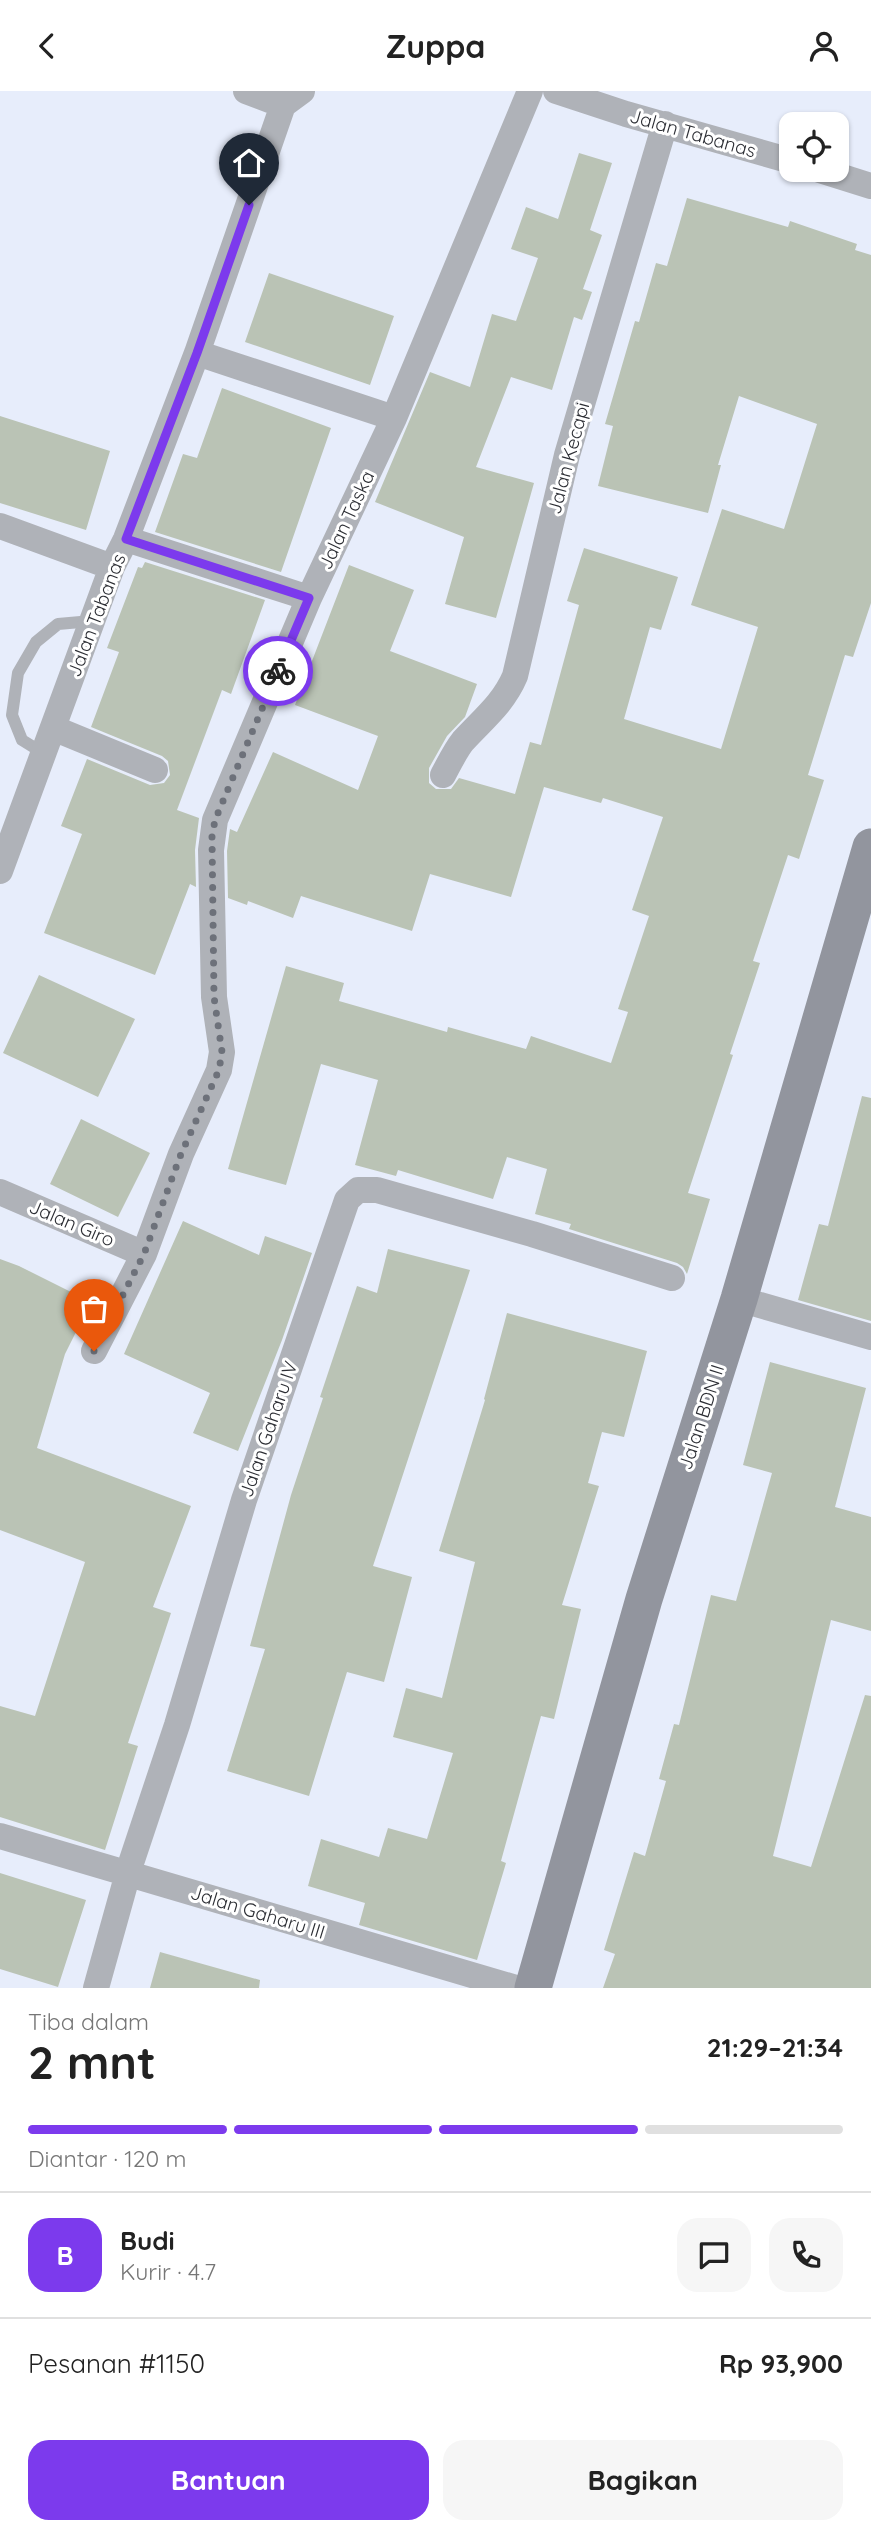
<!DOCTYPE html>
<html lang="id">
<head>
<meta charset="utf-8">
<style>
  :root { --surface:#fff; --page:#f6f6f6; --text:#222; --muted:#767676; --line:#e0e0e0; --accent:#7c3aed }
  body { margin:0; font-family:Quicksand,sans-serif; background:var(--page); color:var(--text); height:100vh; display:flex; flex-direction:column; font-size:26px; white-space:nowrap }
  * { box-sizing:border-box; margin:0 }
  p { font-size:23px; color:var(--muted) }
  .icon { flex:none; width:38px; height:38px; fill:none; stroke:currentColor; stroke-width:2; stroke-linecap:round; stroke-linejoin:round }
  .map { position:relative; height:1897px; overflow:hidden }
  .details { display:flex; flex-direction:column; background:var(--surface); flex:1 }
  .details>* { flex:none }
  .buttons { position:absolute; left:779px; top:21px; display:grid; gap:14px }
  .buttons a { display:grid; place-items:center; width:70px; height:70px; border-radius:14px; background:var(--surface); box-shadow:0 2px 5px #0004; font-size:35px }
  .pin { position:absolute; display:grid; place-items:center; width:60px; height:60px; color:#fff; margin:-72px -30px; border-radius:50% 50% 50% 0; rotate:-45deg; box-shadow:0 0 7px #0007 }
  .pin .icon { rotate:45deg }
  .courier { position:absolute; display:grid; place-items:center; width:70px; height:70px; margin:-35px; border:5px solid #7c3aed; border-radius:50%; background:#fff; color:#222; box-shadow:0 2px 9px #0007 }
  .overview em { font-style:normal; font-weight:800 }
  .overview div { display:flex; flex-direction:column-reverse }
  .overview { display:flex; align-items:center; justify-content:space-between; height:119px; padding:0 28px }
  h1 { font-size:46px; font-weight:800; line-height:52px }
  .bar { display:grid; grid-template-columns:repeat(4,1fr); gap:10px 7px; align-content:center; height:84px; padding:0 28px }
  .bar i { height:9px; border-radius:5px; background:var(--line) }
  .bar .current { background:var(--accent) }
  .bar p { grid-column:span 4 }
  .line { display:flex; align-items:center; gap:18px; padding:0 28px; border-top:2px solid var(--line) }
  .line div { flex:1 }
  .round { display:grid; place-items:center; flex:none; width:74px; height:74px; border-radius:21px; background:var(--page) }
  .button { display:flex; gap:14px; margin-top:auto; padding:14px 28px }
  .button a { flex:1; height:80px; border-radius:21px; background:var(--accent); color:#fff; font-size:28px; font-weight:800; line-height:80px; text-align:center }
  .button a+a { background:var(--page); color:var(--text) }
  header { display:flex; justify-content:space-between; align-items:center; height:91px; padding:0 28px; background:var(--surface); font-size:32px; font-weight:800 }
  .map>svg:first-child { display:block }
</style>
</head>
<body>
<header><svg class="icon" aria-label="back" viewBox="0 0 24 24"><path d="M15 5l-7 7 7 7"/></svg>Zuppa<svg class="icon" aria-label="person" viewBox="0 0 24 24"><circle cx="12" cy="8" r="4"/><path d="M4 21q1-7 8-7t8 7"/></svg></header>
<div class="map">
<svg width="871" height="1897" viewBox="0 0 871 1897">
  <rect width="100%" height="100%" fill="#e7edfb"/>
  <!-- building -->
  <path fill="#bac3b5" d="M 579,62 L 612,72 L 590,139 L 602,144 L 583,198 L 592,201 L 582,229 L 574,226 L 552,299 L 511,286 L 476,376 L 534,392 L 496,527 L 445,513 L 464,446 L 375,411 L 430,281 L 470,296 L 492,223 L 516,230 L 538,167 L 511,158 L 526,116 L 558,128 Z
    M 687,107 L 788,136 L 790,130 L 857,153 L 855,159 L 871,164 L 871,512 L 853,566 L 845,564 L 808,684 L 824,689 L 799,768 L 788,764 L 753,870 L 760,872 L 730,963 L 733,964 L 688,1102 L 710,1108 L 687,1183 L 683,1176 L 677,1172 L 569,1138 L 571,1133 L 535,1123 L 547,1078 L 507,1066 L 493,1108 L 398,1079 L 396,1085 L 355,1074 L 378,989 L 321,973 L 286,1094 L 228,1078 L 286,875 L 344,892 L 339,910 L 447,941 L 448,936 L 526,958 L 531,945 L 611,972 L 628,921 L 618,918 L 649,825 L 632,819 L 663,726 L 603,707 L 601,712 L 544,696 L 511,806 L 430,783 L 412,840 L 301,805 L 293,827 L 248,810 L 247,814 L 228,807 L 227,760 L 230,738 L 237,741 L 273,661 L 358,699 L 378,645 L 295,614 L 349,474 L 414,499 L 390,560 L 477,593 L 465,626 L 447,645 L 429,677 L 429,692 L 436,698 L 451,698 L 459,687 L 515,703 L 530,651 L 541,654 L 579,514 L 567,510 L 584,457 L 678,486 L 661,539 L 650,536 L 624,628 L 721,658 L 758,536 L 691,514 L 722,418 L 784,438 L 817,333 L 739,305 L 718,374 L 721,374 L 708,422 L 598,395 L 613,335 L 605,333 L 635,230 L 639,231 L 656,172 L 667,175 Z
    M 269,182 L 394,225 L 370,294 L 245,251 Z
    M 222,297 L 331,337 L 281,481 L 155,441 L 183,363 L 197,367 Z
    M 0,325 L 110,360 L 86,439 L 0,412 Z
    M 145,471 L 265,509 L 231,603 L 222,599 L 177,719 L 199,727 L 195,759 L 196,796 L 190,793 L 155,884 L 44,842 L 82,743 L 61,735 L 87,668 L 150,694 L 164,692 L 170,684 L 168,670 L 162,665 L 91,636 L 119,561 L 107,557 L 138,476 L 142,477 Z
    M 39,884 L 135,928 L 98,1006 L 3,962 Z
    M 862,1005 L 871,1007 L 871,1230 L 798,1209 L 819,1133 L 828,1135 Z
    M 81,1028 L 150,1062 L 118,1126 L 50,1093 Z
    M 183,1130 L 259,1164 L 265,1145 L 312,1162 L 282,1249 L 238,1360 L 193,1342 L 210,1302 L 124,1263 Z
    M 388,1158 L 470,1179 L 373,1475 L 412,1486 L 384,1591 L 347,1581 L 309,1705 L 227,1680 L 265,1558 L 250,1555 L 291,1404 L 323,1307 L 320,1306 L 357,1195 L 377,1202 Z
    M 0,1168 L 19,1175 L 91,1211 L 65,1263 L 37,1357 L 191,1415 L 153,1516 L 171,1522 L 128,1652 L 138,1655 L 105,1759 L 0,1726 L 0,1615 L 35,1625 L 85,1471 L 0,1439 Z
    M 507,1222 L 647,1260 L 624,1346 L 602,1341 L 588,1392 L 599,1395 L 562,1514 L 581,1518 L 554,1628 L 541,1625 L 501,1770 L 506,1772 L 477,1869 L 359,1834 L 365,1812 L 308,1795 L 321,1748 L 379,1766 L 388,1737 L 427,1748 L 453,1662 L 393,1646 L 406,1597 L 442,1607 L 475,1471 L 439,1460 L 485,1309 L 484,1308 Z
    M 770,1271 L 866,1297 L 835,1416 L 871,1426 L 871,1540 L 831,1529 L 773,1765 L 811,1776 L 865,1604 L 871,1605 L 871,1897 L 603,1897 L 615,1863 L 604,1859 L 634,1761 L 645,1765 L 666,1690 L 659,1688 L 674,1633 L 679,1634 L 711,1504 L 736,1510 L 772,1382 L 743,1374 Z
    M 0,1782 L 86,1809 L 58,1896 L 0,1878 Z
    M 160,1861 L 260,1889 L 259,1897 L 150,1897 Z"/>
  <g fill="none" stroke-linecap="round" stroke-linejoin="round">
    <!-- lane -->
    <path stroke="#afb2b8" stroke-width="12" d="M 43,662 L 22,649 L 12,624 L 18,582 L 36,551 L 58,533 L 92,530"/>
    <!-- street -->
    <path stroke="#afb2b8" stroke-width="26" d="M 246,0 L 283,14
      M 556,0 L 626,23 L 791,70
      M 820,79 L 871,95
      M 197,262 L 394,327
      M 0,435 L 112,476
      M 126,448 L 309,507
      M 53,637 L 155,679
      M 443,684 C 449,673 455,660 463,650 C 483,628 503,613 515,585 L 567,364 L 665,33
      M 0,780 L 112,476 L 126,448 L 197,262 L 283,14 L 302,0
      M 0,1101 L 144,1163
      M 739,1208 L 871,1246
      M 94,1260 L 144,1163 L 181,1063 L 219,979 L 222,961 L 214,906 L 211,759 L 215,729 L 309,507 L 394,327 L 530,0
      M 0,1745 L 516,1897
      M 96,1897 L 130,1775 L 177,1634 L 244,1409 L 347,1109 L 358,1099 L 377,1099 L 532,1143 L 672,1187"/>
    <!-- secondary -->
    <path stroke="#92959e" stroke-width="37" d="M 533,1897 L 644,1508 L 739,1208 L 871,756"/>
  </g>
  <g fill="none" stroke-linecap="round" stroke-linejoin="round">
    <!-- done -->
    <path stroke="#6d717a" stroke-width="7" stroke-dasharray="0 12.6" d="M 94,1260 L 144,1163 L 181,1063 L 219,979 L 222,961 L 214,906 L 212,746 L 215,729 L 278,580"/>
    <!-- route -->
    <path stroke="#7c3aed" stroke-width="9" d="M 249,114 L 197,262 L 126,448 L 309,507 L 278,580"/>
  </g>
  <g text-anchor="middle" stroke-width="6" stroke-linejoin="round" paint-order="stroke">
    <!-- street labels -->
    <g font-size="19" fill="#2c2e34" stroke="#fff">
      <text transform="translate(693 42) rotate(16)" y="7">Jalan Tabanas</text>
      <text transform="translate(568 367) rotate(-75)" y="7">Jalan Kecapi</text>
      <text transform="translate(346 429) rotate(-65)" y="7">Jalan Taska</text>
      <text transform="translate(96 524) rotate(-69)" y="7">Jalan Tabanas</text>
      <text transform="translate(72 1132) rotate(23)" y="7">Jalan Giro</text>
      <text transform="translate(701 1326) rotate(-72)" y="7">Jalan BDN II</text>
      <text transform="translate(268 1338) rotate(-71)" y="7">Jalan Gaharu IV</text>
      <text transform="translate(258 1821) rotate(17)" y="7">Jalan Gaharu III</text>
    </g>
  </g>
</svg>
<div class="buttons">
<a><svg class="icon" aria-label="locate" viewBox="0 0 24 24"><circle cx="12" cy="12" r="6"/><path d="M12 2v4M12 18v4M2 12h4M18 12h4"/></svg></a>
</div>
<div class="pin" style="left:94px;top:1260px;background:#ea580c"><svg class="icon" aria-label="bag" viewBox="0 0 24 24"><path d="M5 8h14l-1 12H6zM9 8a3 3 0 0 1 6 0"/></svg></div>
<div class="pin" style="left:249px;top:114px;background:#1f2937"><svg class="icon" aria-label="home" viewBox="0 0 24 24"><path d="M3 11l9-7 9 7M6 9v11h12V9"/></svg></div>
<div class="courier" style="left:278px;top:580px"><svg class="icon" aria-label="bike" viewBox="0 0 24 24"><circle cx="6" cy="16" r="4"/><circle cx="18" cy="16" r="4"/><path d="M6 16l4-8h5l3 8M10 8l3 8H6M13 5h3"/></svg></div>
</div>
<section class="details">
<div class="overview"><div><h1>2 mnt</h1><p>Tiba dalam</p></div><em>21:29–21:34</em></div>
<div class="bar"><i class="current"></i><i class="current"></i><i class="current"></i><i></i><p>Diantar · 120 m</p></div>
<div class="line" style="height:126px"><b class="round" style="background:var(--accent);color:#fff">B</b><div><b>Budi</b><p>Kurir · 4.7</p></div><a class="round"><svg class="icon" aria-label="chat" viewBox="0 0 24 24"><path d="M4 5h16v11H9l-5 4z"/></svg></a><a class="round"><svg class="icon" aria-label="phone" viewBox="0 0 24 24"><path d="M5 4h4l2 5-3 2q2 4 5 5l2-3 5 2v4C11 20 4 13 5 4z"/></svg></a></div>
<div class="line" style="height:91px"><div>Pesanan #1150</div><b>Rp 93,900</b></div>
<div class="button"><a>Bantuan</a><a>Bagikan</a></div>
</section>
</body>
</html>
